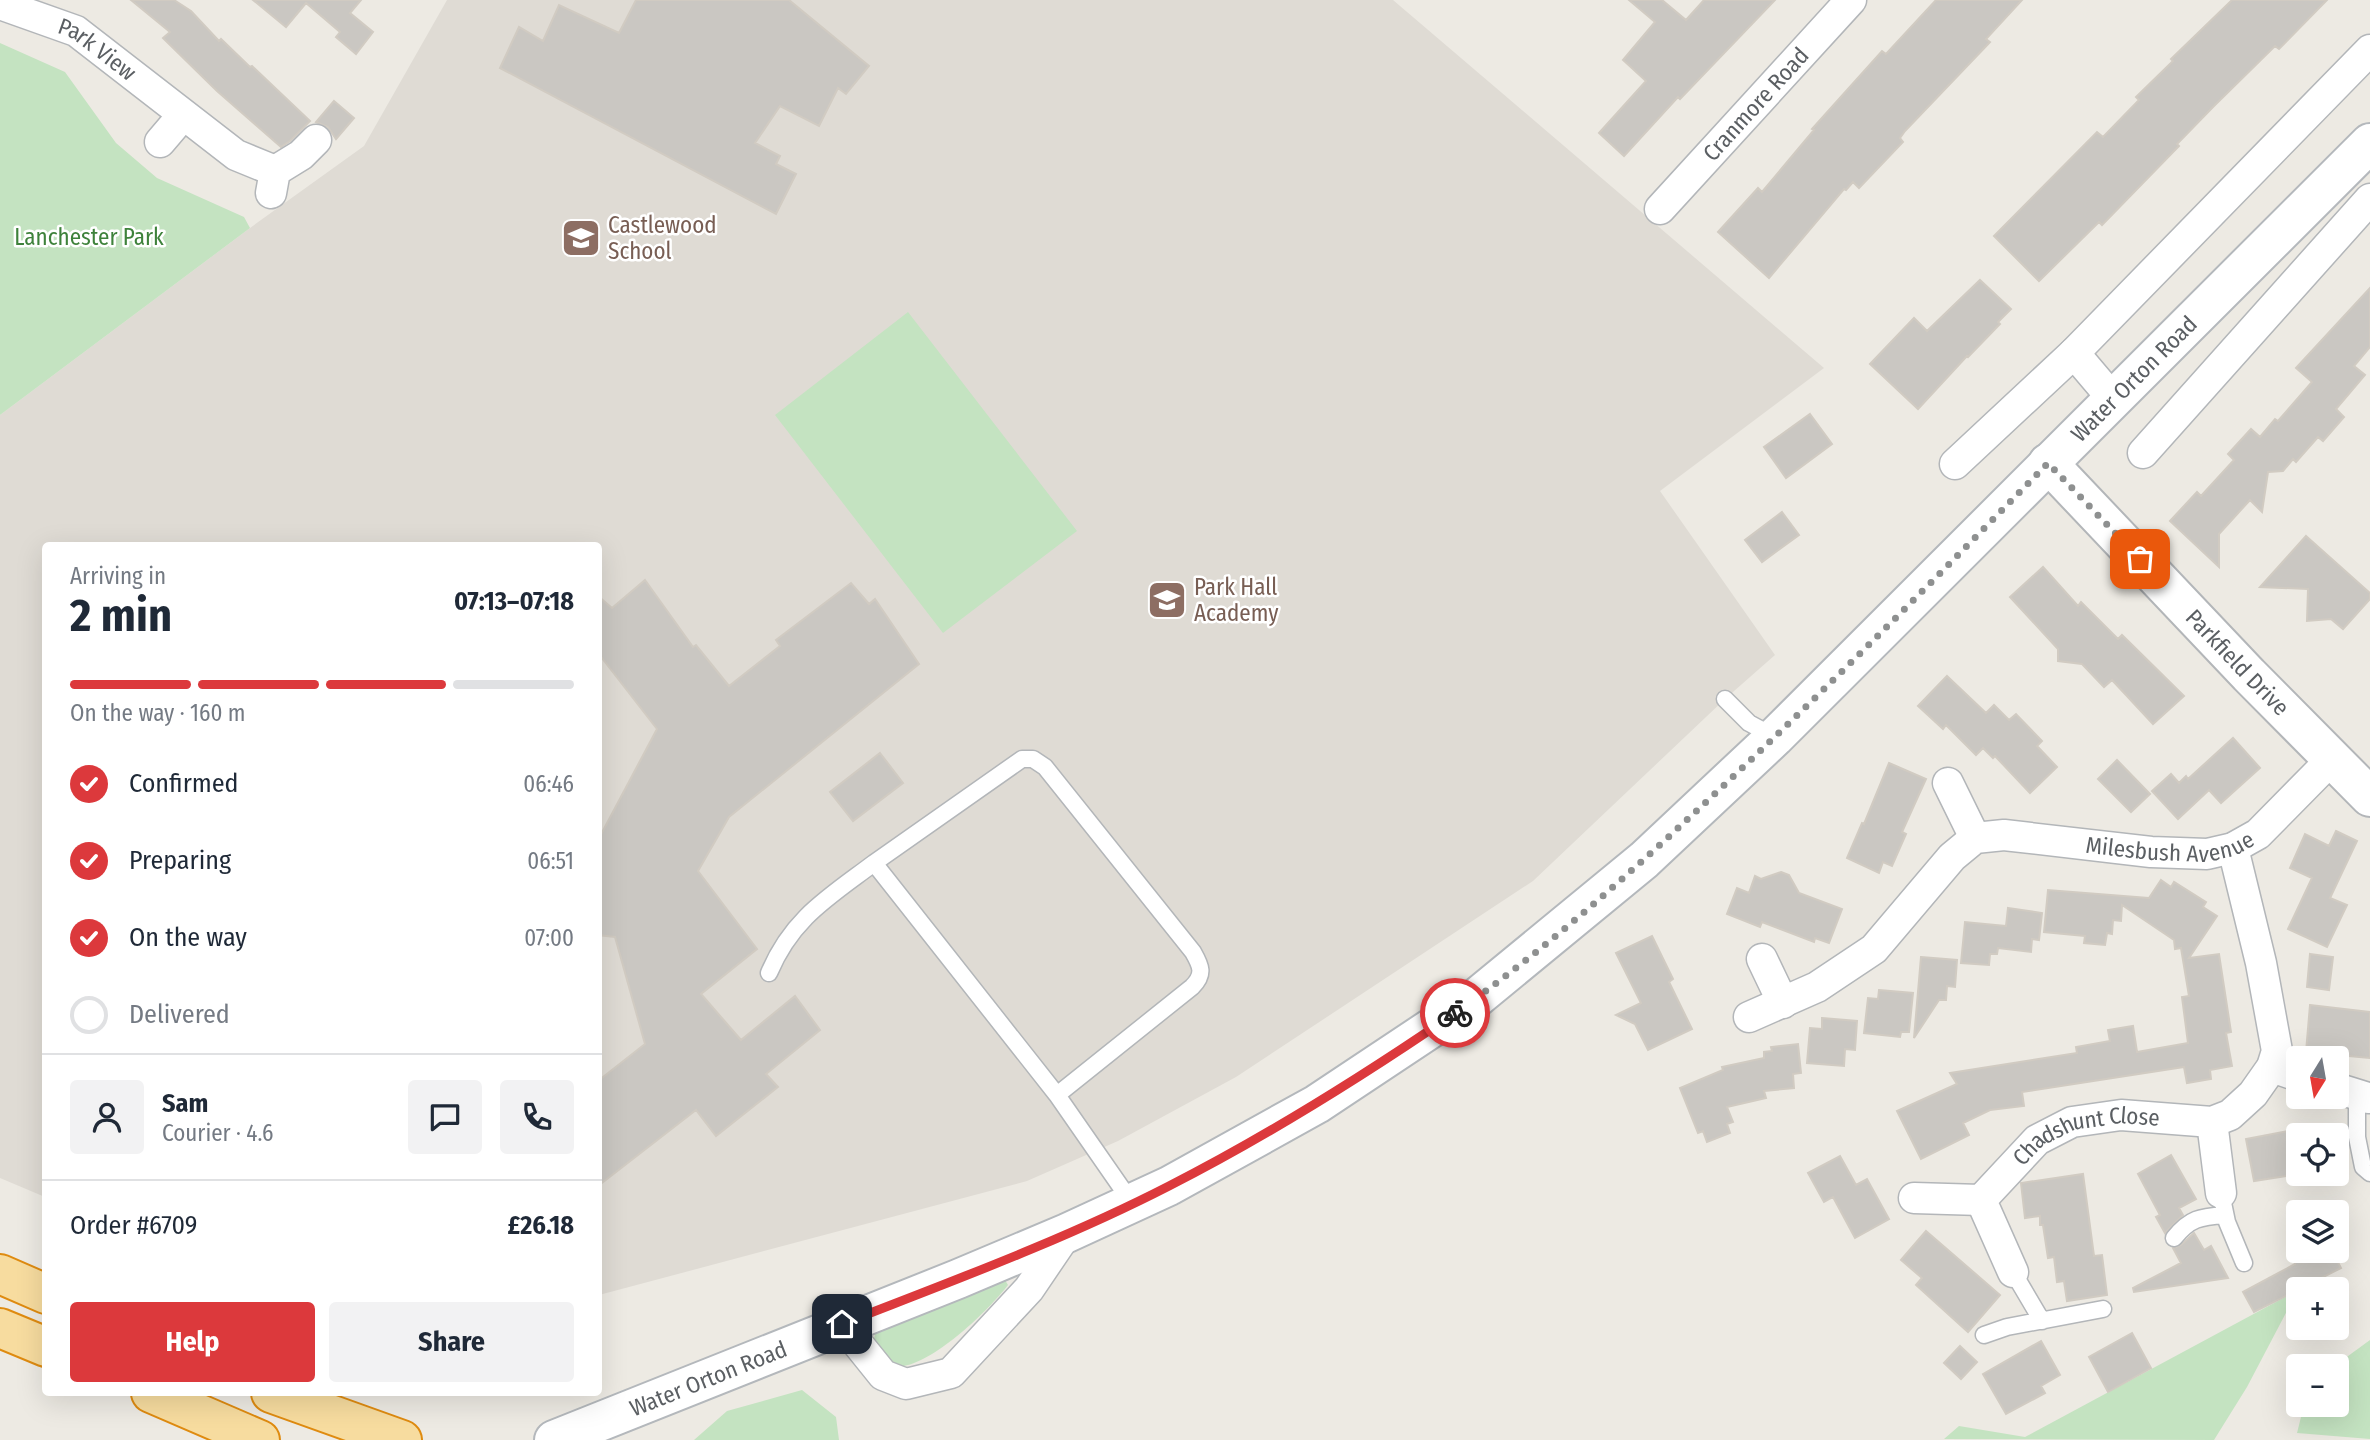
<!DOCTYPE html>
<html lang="en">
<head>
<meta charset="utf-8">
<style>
  :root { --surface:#fff; --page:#f2f2f3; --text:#1f2937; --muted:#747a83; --line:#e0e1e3; --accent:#dc393c }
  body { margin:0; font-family:"Fira Sans Condensed",sans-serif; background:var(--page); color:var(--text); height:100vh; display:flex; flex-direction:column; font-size:26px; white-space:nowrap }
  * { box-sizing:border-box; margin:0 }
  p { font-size:23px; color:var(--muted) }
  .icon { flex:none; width:38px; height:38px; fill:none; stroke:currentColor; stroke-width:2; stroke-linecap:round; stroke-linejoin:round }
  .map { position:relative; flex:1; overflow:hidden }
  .sheet { position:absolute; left:42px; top:542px; width:560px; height:854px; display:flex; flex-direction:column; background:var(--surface); border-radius:7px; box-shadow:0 7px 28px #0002 }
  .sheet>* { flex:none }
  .needle { width:46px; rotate:191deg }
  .buttons { position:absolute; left:2286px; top:1046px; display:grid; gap:14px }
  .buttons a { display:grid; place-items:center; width:63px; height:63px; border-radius:7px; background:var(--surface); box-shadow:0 7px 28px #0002; font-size:35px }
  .pin { position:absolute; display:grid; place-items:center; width:60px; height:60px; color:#fff; margin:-30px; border-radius:14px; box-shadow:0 4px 10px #0006 }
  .courier { position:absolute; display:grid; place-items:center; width:70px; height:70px; margin:-35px; border:5px solid #dc393c; border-radius:50%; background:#fff; color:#222; box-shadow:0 2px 9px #0007 }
  .overview em { font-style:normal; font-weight:700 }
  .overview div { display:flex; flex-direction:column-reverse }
  .overview { display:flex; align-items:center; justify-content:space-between; height:119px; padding:0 28px }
  h1 { font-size:46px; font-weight:700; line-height:52px }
  .bar { display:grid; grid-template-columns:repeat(4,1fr); gap:10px 7px; align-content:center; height:84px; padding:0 28px }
  .bar i { height:9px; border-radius:5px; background:var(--line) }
  .bar .on { background:var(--accent) }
  .bar p { grid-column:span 4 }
  .line { display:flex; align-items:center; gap:18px; padding:0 28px; border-top:2px solid var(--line) }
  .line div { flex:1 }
  .round { display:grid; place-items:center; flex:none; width:74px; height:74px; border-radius:7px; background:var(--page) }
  ol { padding:0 28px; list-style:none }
  li { display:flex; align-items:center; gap:21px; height:77px }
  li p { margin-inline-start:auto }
  li .icon { padding:7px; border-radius:50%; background:var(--accent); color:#fff; stroke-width:4 }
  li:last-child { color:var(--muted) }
  li i { width:38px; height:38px; border:4px solid var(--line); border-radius:50% }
  .primary-button { display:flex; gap:14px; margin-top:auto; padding:14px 28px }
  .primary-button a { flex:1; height:80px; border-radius:7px; background:var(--accent); color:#fff; font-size:28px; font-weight:700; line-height:80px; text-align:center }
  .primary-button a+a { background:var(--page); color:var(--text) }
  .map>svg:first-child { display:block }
</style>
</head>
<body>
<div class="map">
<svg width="2370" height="1440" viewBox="0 0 2370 1440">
  <rect width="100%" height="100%" fill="#edeae3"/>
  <!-- education -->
  <path fill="#dfdbd4" d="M 447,0 L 1393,0 L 1824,368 L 1660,491 L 1775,655 L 1725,699 L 1533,881 L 1236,1077 L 1118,1141 L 1027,1181 L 599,1295 L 598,546 L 46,546 L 45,1197 L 0,1178 L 0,415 L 250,228 L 364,146 Z"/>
  <!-- green -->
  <path fill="#c4e3c1" d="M 0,43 L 65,72 L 116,143 L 157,178 L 244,217 L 250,228 L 0,415 Z
    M 908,312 L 1077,531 L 943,633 L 775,415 Z
    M 1005,1280 L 1008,1285 C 988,1311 937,1360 904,1366 C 899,1367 893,1365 888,1364 L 873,1344 L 875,1334 L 885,1326 Z
    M 2298,1290 L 2247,1387 L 2214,1440 L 1944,1439 L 1959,1426 L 2025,1437 Z
    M 2370,1340 L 2370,1439 L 2297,1433 L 2304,1405 L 2336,1405 L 2336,1367 L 2333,1367 Z
    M 802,1390 L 836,1417 L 839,1440 L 694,1440 L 727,1411 Z"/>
  <!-- building -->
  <path fill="#cac7c2" stroke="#d1cbc2" stroke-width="2" d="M 131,0 L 174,0 L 191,11 L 219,41 L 221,39 L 250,67 L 252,66 L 310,121 L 290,141 L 281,147 L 217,91 L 163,38 L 170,32 Z
    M 253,0 L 361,0 L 350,13 L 373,32 L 356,54 L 336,37 L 340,32 L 306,3 L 286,27 Z
    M 636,0 L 789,0 L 869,66 L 846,94 L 838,88 L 819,126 L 780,106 L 755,143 L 780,156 L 776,164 L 796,174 L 776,214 L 500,68 L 519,27 L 543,41 L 559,5 L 619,33 Z
    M 1629,0 L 1662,0 L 1686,20 L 1704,0 L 1775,0 L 1680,99 L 1678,97 L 1624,156 L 1599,133 L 1646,81 L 1623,60 L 1655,22 Z
    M 1936,0 L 2022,0 L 1986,39 L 1990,42 L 1905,131 L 1900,138 L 1903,142 L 1859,188 L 1853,182 L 1846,190 L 1844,189 L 1769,278 L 1718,232 L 1758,188 L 1762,192 L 1814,130 L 1812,129 L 1882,51 L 1886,54 Z
    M 2232,0 L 2327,0 L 2279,49 L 2275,46 L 2214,106 L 2177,144 L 2179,146 L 2102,225 L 2099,222 L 2039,281 L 1994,236 L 2097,132 L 2103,137 L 2139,100 L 2136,97 L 2173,61 L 2171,59 Z
    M 334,101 L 354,118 L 336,139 L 328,127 L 316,122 Z
    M 1980,280 L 2011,309 L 1998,322 L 2000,324 L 1968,357 L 1967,356 L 1918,409 L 1870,364 L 1914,318 L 1927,331 Z
    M 2370,288 L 2370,347 L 2354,366 L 2365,375 L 2336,409 L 2344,417 L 2323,441 L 2318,437 L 2296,462 L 2293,459 L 2283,471 L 2268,472 L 2262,512 L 2250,500 L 2219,534 L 2219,567 L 2170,521 L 2197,492 L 2201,496 L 2234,460 L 2228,454 L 2251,429 L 2260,437 L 2275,419 L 2278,421 L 2312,382 L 2296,368 Z
    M 1810,414 L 1832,444 L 1786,478 L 1764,447 Z
    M 1782,512 L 1799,535 L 1762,562 L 1745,540 Z
    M 2306,536 L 2370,593 L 2370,599 L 2343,629 L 2331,619 L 2307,621 L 2308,589 L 2260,587 Z
    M 2043,567 L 2078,606 L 2081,602 L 2118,639 L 2122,635 L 2184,696 L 2153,724 L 2112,680 L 2104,687 L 2082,664 L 2058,661 L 2058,649 L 2010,597 Z
    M 645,580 L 693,647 L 696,645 L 729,686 L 780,646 L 776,640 L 851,583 L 869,604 L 875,599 L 919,664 L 729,817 L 698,871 L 757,949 L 701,994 L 741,1040 L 795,996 L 820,1030 L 766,1074 L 778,1087 L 716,1136 L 696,1110 L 598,1186 L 598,1081 L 645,1044 L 615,937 L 598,935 L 598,840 L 657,729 L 598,653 L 598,596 L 612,608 Z
    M 1947,676 L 1986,713 L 1994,705 L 2009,720 L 2016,714 L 2042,741 L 2037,746 L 2057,767 L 2030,793 L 1995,756 L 1993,758 L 1983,748 L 1976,755 L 1946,725 L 1943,729 L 1918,706 Z
    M 2233,738 L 2260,768 L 2221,803 L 2209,790 L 2178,819 L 2152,791 L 2171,774 L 2179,783 L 2186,776 L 2188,779 Z
    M 880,753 L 903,783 L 853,821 L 830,792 Z
    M 2117,760 L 2150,794 L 2131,812 L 2098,779 Z
    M 1889,763 L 1926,779 L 1902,832 L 1906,834 L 1892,866 L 1883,862 L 1879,873 L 1847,858 L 1862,823 L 1864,824 Z
    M 2336,831 L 2357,841 L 2330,898 L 2347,905 L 2327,947 L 2288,929 L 2312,878 L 2290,868 L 2305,834 L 2329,846 Z
    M 1781,872 L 1789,875 L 1799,893 L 1842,909 L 1829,943 L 1815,938 L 1814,942 L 1762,922 L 1760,927 L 1727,914 L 1737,888 L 1749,893 L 1755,876 L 1761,879 Z
    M 2161,880 L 2171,887 L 2174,882 L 2206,902 L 2203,907 L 2217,916 L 2189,958 L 2219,954 L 2231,1032 L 2226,1033 L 2232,1066 L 2210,1070 L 2211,1079 L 2187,1083 L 2184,1067 L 2022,1092 L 2024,1106 L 1990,1110 L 1963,1123 L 1969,1135 L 1921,1159 L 1897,1111 L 1957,1084 L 1950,1073 L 2077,1053 L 2076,1047 L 2110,1041 L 2108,1030 L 2133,1026 L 2137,1052 L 2188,1043 L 2182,997 L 2189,996 L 2181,948 L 2175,949 L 2174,940 L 2122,905 L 2121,921 L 2113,920 L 2112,934 L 2107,933 L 2105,945 L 2084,943 L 2085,936 L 2044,932 L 2048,890 L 2149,898 Z
    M 2008,908 L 2042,913 L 2039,940 L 2032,939 L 2031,952 L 1998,948 L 1997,954 L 1990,954 L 1989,965 L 1961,963 L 1965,922 L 2006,926 Z
    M 1652,936 L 1673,979 L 1669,982 L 1692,1029 L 1648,1050 L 1635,1024 L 1616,1015 L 1641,1003 L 1616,953 Z
    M 2310,954 L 2333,957 L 2329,990 L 2307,987 Z
    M 1921,957 L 1957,960 L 1955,987 L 1947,986 L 1946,1000 L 1939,1000 L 1914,1038 Z
    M 1879,990 L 1913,993 L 1909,1032 L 1901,1032 L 1900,1037 L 1864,1033 L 1868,998 L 1878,999 Z
    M 2310,1005 L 2370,1012 L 2370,1058 L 2306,1052 Z
    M 1822,1018 L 1857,1021 L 1855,1050 L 1845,1049 L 1844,1066 L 1807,1063 L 1810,1028 L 1822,1029 Z
    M 1798,1044 L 1801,1073 L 1793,1074 L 1794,1088 L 1764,1091 L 1766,1098 L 1727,1107 L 1733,1122 L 1727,1124 L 1730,1133 L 1707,1142 L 1703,1131 L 1698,1133 L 1680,1088 L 1723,1070 L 1722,1067 L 1764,1058 L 1764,1052 L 1772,1051 L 1771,1047 Z
    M 2314,1126 L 2316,1136 L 2298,1136 L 2298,1174 L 2300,1174 L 2254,1181 L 2246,1139 Z
    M 2171,1155 L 2196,1199 L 2179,1208 L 2183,1215 L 2165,1233 L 2156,1217 L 2160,1215 L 2138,1174 Z
    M 1840,1156 L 1856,1185 L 1867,1179 L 1889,1219 L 1855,1238 L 1833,1197 L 1824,1202 L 1808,1173 Z
    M 2083,1174 L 2094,1256 L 2102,1255 L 2107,1295 L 2067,1301 L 2064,1281 L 2057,1282 L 2054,1257 L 2048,1258 L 2043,1225 L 2040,1225 L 2040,1216 L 2025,1218 L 2021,1183 Z
    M 1926,1231 L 2000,1295 L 1968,1332 L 1916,1285 L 1922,1278 L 1901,1260 Z
    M 2194,1233 L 2204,1250 L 2211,1246 L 2228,1278 L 2134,1292 L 2133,1288 L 2181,1263 L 2173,1248 L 2181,1245 Z
    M 2288,1251 L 2332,1251 L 2341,1268 L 2254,1312 L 2243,1292 L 2295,1264 Z
    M 2132,1333 L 2151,1368 L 2108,1392 L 2089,1357 Z
    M 2041,1341 L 2060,1375 L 2041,1386 L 2045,1393 L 2006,1414 L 1983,1374 Z
    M 1960,1346 L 1977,1362 L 1961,1379 L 1944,1363 Z"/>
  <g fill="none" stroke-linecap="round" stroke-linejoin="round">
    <!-- service casing -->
    <g stroke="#b3b6b9" stroke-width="19">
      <path id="service" d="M 1725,699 L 1749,723 L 1775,737
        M 769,973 C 792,918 829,897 874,863
        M 1057,1095 L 1192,987 C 1205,974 1201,966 1193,952 L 1045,767 L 1033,759 L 1022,759 L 874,863 L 1057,1095 L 1132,1203
        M 2357,1095 L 2357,1137 L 2363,1167 L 2370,1173
        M 2221,1193 L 2227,1222 L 2244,1263
        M 2174,1238 C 2190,1218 2200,1217 2225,1215
        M 2013,1272 L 2042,1321
        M 1984,1335 L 2007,1327 L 2103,1309"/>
    </g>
    <!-- minor casing -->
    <g stroke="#b3b6b9" stroke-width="33">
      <g id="minor">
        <path id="s1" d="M 0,4 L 76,31 L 236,155 L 275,171"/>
        <path d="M 160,142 L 183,115"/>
        <path d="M 271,193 L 275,171 L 301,155 L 316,140"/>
        <path id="s2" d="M 1660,209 L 1851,0"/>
        <path d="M 2074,353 L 2113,399"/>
        <path d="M 2143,453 L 2370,199"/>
        <path d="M 1955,464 L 2074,353 L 2370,50"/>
        <path d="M 1948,783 L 1975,838"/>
        <path d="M 1762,959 L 1783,1003"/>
        <path id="s3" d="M 1749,1017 L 1817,987 L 1874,949 L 1952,857 L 1975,838 L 2004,835 L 2151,852 L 2207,854 L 2233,848 L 2258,834 L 2331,760"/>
        <path d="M 2272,1067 L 2298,1076"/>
        <path d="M 2336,1088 L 2368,1098"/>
        <path d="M 2212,1122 L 2221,1193"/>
        <path d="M 1914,1198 L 1981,1200"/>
        <path id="s4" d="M 2013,1272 L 1981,1200 L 2037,1140 L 2072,1122 L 2121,1115 L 2212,1122 L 2230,1115 L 2253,1094 L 2272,1067 L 2277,1051 L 2261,963 L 2233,848"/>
        <path d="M 842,1324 L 883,1375 L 906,1384 L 951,1373 L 1029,1289 L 1067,1233"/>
      </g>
    </g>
    <!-- tertiary casing -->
    <g stroke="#b3b6b9" stroke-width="42">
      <g id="tertiary">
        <path id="s5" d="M 2048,463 L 2249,675 L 2370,797"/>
      </g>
    </g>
    <!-- secondary casing -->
    <g stroke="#b4b8bc" stroke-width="42">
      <g id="secondary">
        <path id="s6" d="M 554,1440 L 958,1279 L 1067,1233 L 1169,1186 L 1317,1104 L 1475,999 L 1644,860 L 1775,737 L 2370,143"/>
      </g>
    </g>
    <!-- trunk casing -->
    <g stroke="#df8b10" stroke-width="42">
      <path id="trunk" d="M 0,1274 L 46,1294
        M 0,1328 L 46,1347
        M 151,1393 L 260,1440
        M 271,1393 L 402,1440"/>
    </g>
    <!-- service -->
    <use href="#service" stroke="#fff" stroke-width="16"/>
    <!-- minor -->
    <use href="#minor" stroke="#fff" stroke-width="30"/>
    <!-- tertiary -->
    <use href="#tertiary" stroke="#fff" stroke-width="38"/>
    <!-- secondary -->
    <use href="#secondary" stroke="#fff" stroke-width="38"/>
    <!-- trunk -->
    <use href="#trunk" stroke="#f7dc9f" stroke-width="38"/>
  </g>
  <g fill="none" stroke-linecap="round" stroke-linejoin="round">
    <!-- done -->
    <path stroke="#8e9090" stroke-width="7" stroke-dasharray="0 12.6" d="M 1455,1013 C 1544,951 1627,876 1706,802 C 1824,692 1936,578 2048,463 L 2140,559"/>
    <!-- route -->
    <path stroke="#dc393c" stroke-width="9" d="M 842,1324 C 952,1281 1064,1240 1169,1186 C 1269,1135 1363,1076 1455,1013"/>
  </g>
  <!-- icons -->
  <defs>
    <g id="school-square" transform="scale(2.0125)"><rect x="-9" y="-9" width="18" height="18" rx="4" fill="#8d6e63" stroke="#fff"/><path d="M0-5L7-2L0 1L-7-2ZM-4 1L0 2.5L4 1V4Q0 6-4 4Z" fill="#fff"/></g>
  </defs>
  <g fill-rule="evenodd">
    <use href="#school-square" x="581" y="238"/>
    <use href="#school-square" x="1167" y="600"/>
  </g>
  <g text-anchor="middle" stroke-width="5" stroke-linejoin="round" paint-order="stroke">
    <!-- street labels -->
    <g font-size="23" fill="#5b5f63" stroke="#fff">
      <text dy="8" stroke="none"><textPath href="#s1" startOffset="108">Park View</textPath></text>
      <text dy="8" stroke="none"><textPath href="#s2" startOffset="142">Cranmore Road</textPath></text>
      <text dy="8" stroke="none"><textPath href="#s6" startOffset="1930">Water Orton Road</textPath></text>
      <text dy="8" stroke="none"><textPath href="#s5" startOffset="275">Parkfield Drive</textPath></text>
      <text dy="8" stroke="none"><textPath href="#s3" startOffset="490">Milesbush Avenue</textPath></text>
      <text dy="8" stroke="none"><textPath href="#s4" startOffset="210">Chadshunt Close</textPath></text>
      <text dy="8" stroke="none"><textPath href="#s6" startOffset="166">Water Orton Road</textPath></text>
    </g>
    <!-- education labels -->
    <g font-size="23" fill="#785e54" stroke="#fff" text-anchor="start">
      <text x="608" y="233">Castlewood<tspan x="608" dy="26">School</tspan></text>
      <text x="1194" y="595">Park Hall<tspan x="1194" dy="26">Academy</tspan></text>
    </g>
    <!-- park labels -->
    <g font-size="23" fill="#3e823b" stroke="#fff">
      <text x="89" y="245">Lanchester Park</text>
    </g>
  </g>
</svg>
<div class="buttons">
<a><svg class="needle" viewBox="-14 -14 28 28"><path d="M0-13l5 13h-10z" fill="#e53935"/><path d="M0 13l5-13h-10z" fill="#747a83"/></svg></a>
<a><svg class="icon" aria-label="locate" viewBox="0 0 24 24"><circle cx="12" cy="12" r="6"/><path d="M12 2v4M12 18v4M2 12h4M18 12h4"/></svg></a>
<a><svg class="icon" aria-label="layers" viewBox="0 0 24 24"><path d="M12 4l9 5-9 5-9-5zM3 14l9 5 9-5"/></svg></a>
<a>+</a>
<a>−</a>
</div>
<div class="pin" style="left:2140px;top:559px;background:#ea580c"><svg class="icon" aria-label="bag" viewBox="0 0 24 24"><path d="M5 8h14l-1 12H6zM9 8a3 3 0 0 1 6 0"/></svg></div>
<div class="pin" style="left:842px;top:1324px;background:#1f2937"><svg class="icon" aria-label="home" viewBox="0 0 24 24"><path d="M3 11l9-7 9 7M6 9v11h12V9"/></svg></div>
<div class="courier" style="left:1455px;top:1013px"><svg class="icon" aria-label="bike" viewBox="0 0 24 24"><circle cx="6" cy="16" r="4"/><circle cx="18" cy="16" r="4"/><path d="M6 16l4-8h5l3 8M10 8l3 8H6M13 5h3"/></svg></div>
<section class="sheet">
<div class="overview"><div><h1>2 min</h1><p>Arriving in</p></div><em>07:13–07:18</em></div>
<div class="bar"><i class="on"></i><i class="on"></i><i class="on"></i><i></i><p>On the way · 160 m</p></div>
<ol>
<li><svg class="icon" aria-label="check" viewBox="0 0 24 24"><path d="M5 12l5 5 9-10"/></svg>Confirmed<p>06:46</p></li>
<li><svg class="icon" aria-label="check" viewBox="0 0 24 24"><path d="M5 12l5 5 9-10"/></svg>Preparing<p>06:51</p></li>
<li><svg class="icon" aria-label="check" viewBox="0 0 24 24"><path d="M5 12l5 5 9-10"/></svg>On the way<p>07:00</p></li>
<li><i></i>Delivered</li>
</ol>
<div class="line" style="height:126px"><a class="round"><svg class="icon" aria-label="person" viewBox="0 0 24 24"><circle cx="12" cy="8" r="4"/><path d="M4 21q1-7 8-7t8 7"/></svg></a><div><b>Sam</b><p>Courier · 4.6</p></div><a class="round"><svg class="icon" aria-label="chat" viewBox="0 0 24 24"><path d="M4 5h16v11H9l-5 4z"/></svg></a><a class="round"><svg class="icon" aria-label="phone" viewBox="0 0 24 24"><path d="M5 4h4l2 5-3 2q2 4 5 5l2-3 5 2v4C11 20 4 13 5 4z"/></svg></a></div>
<div class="line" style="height:91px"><div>Order #6709</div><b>£26.18</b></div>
<div class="primary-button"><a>Help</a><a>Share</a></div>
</section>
</div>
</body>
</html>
